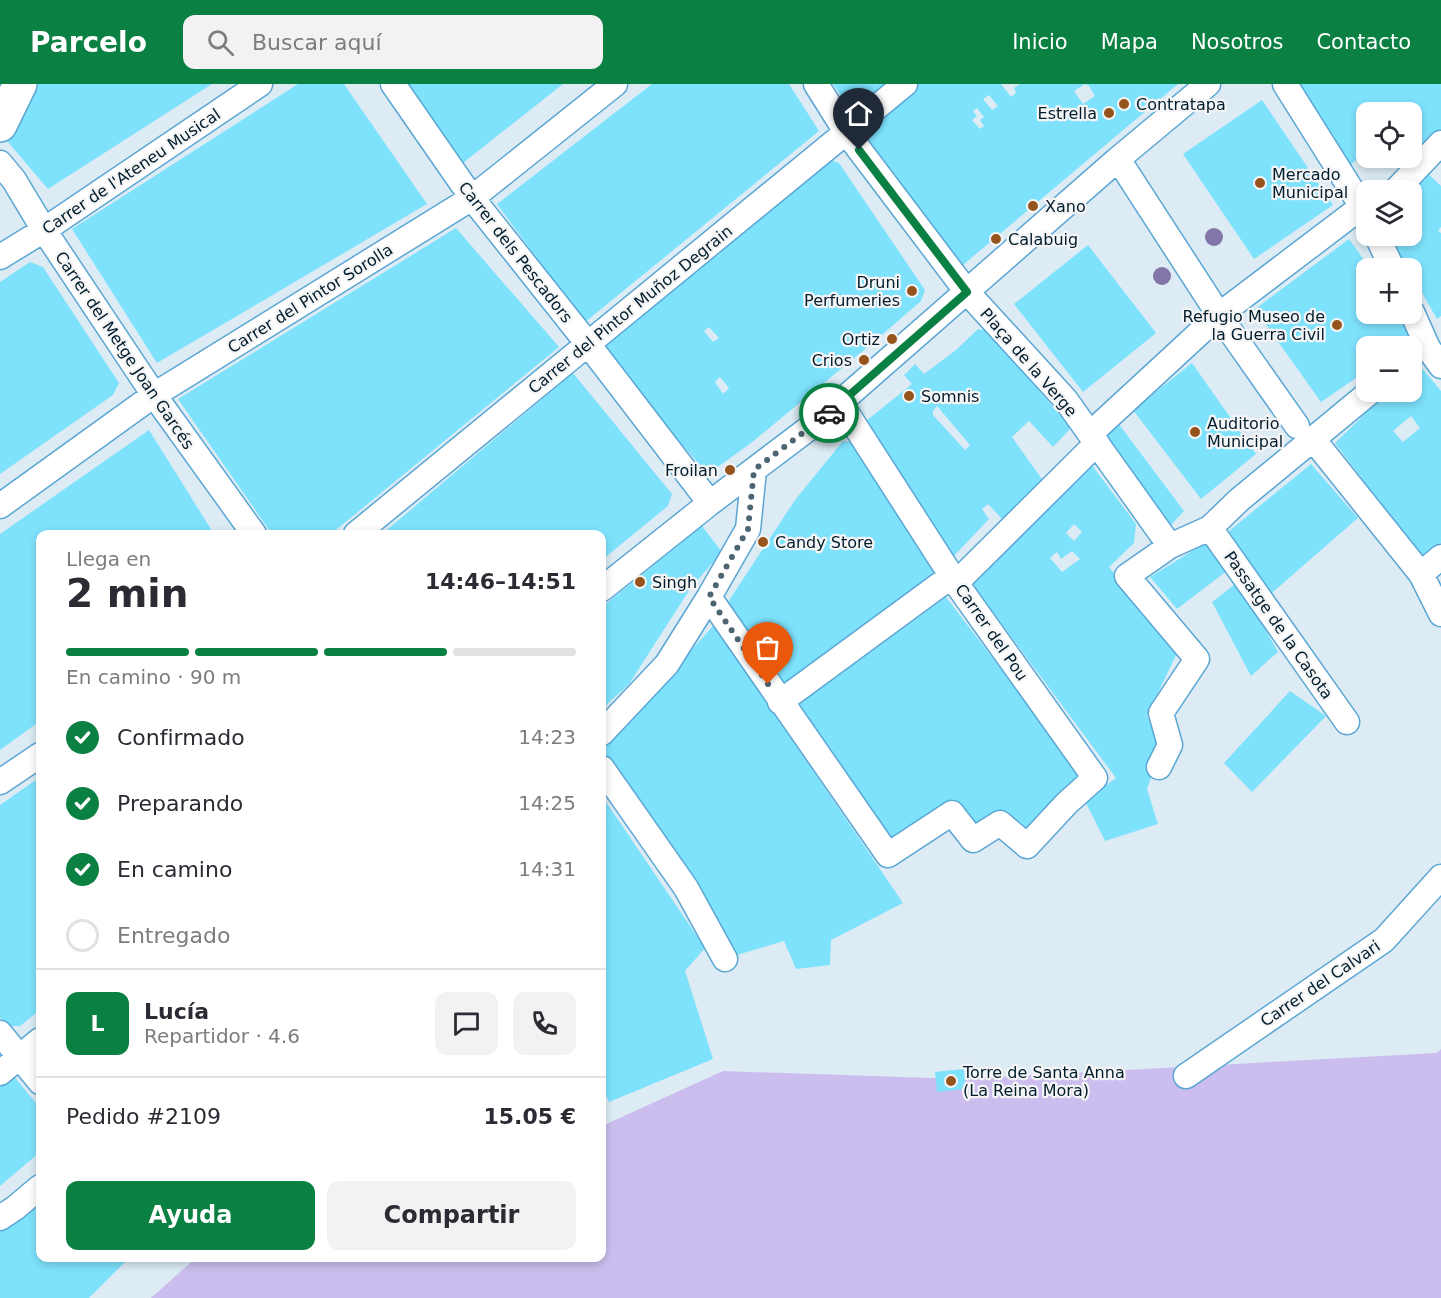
<!DOCTYPE html>
<html lang="es">
<head>
<meta charset="utf-8">
<style>
  :root { --surface:#fff; --page:#f2f2f3; --text:#2b2b33; --muted:#7c7c81; --line:#e1e1e2; --accent:#0b8043 }
  body { margin:0; font-family:"DejaVu Sans",sans-serif; background:var(--page); color:var(--text); height:100vh; display:flex; flex-direction:column; font-size:22px; white-space:nowrap }
  * { box-sizing:border-box; margin:0 }
  p { font-size:20px; color:var(--muted) }
  .icon { flex:none; width:33px; height:33px; fill:none; stroke:currentColor; stroke-width:2; stroke-linecap:round; stroke-linejoin:round }
  .map { position:relative; flex:1; overflow:hidden }
  .side { position:absolute; left:36px; top:446px; width:570px; height:732px; display:flex; flex-direction:column; background:var(--surface); border-radius:12px; box-shadow:0 3px 9px #0003 }
  .side>* { flex:none }
  .controls { position:absolute; left:1356px; top:18px; display:grid; gap:12px }
  .controls a { display:grid; place-items:center; width:66px; height:66px; border-radius:12px; background:var(--surface); box-shadow:0 3px 9px #0003; font-size:30px }
  .pin { position:absolute; display:grid; place-items:center; width:51px; height:51px; color:#fff; margin:-62px -26px; border-radius:50% 50% 50% 0; rotate:-45deg; box-shadow:0 0 6px #0007 }
  .pin .icon { rotate:45deg }
  .courier { position:absolute; display:grid; place-items:center; width:60px; height:60px; margin:-30px; border:4px solid #0b8043; border-radius:50%; background:#fff; color:#222; box-shadow:0 2px 8px #0007 }
  .head em { font-style:normal; font-weight:800 }
  .head div { display:flex; flex-direction:column-reverse }
  .head { display:flex; align-items:center; justify-content:space-between; height:102px; padding:0 30px }
  h1 { font-size:39px; font-weight:800; line-height:45px }
  .bar { display:grid; grid-template-columns:repeat(4,1fr); gap:9px 6px; align-content:center; height:72px; padding:0 30px }
  .bar i { height:8px; border-radius:4px; background:var(--line) }
  .bar .active { background:var(--accent) }
  .bar p { grid-column:span 4 }
  .line { display:flex; align-items:center; gap:15px; padding:0 30px; border-top:2px solid var(--line) }
  .line div { flex:1 }
  .round { display:grid; place-items:center; flex:none; width:63px; height:63px; border-radius:12px; background:var(--page) }
  ol { padding:0 30px; list-style:none }
  li { display:flex; align-items:center; gap:18px; height:66px }
  li p { margin-inline-start:auto }
  li .icon { padding:6px; border-radius:50%; background:var(--accent); color:#fff; stroke-width:4 }
  li:last-child { color:var(--muted) }
  li i { width:33px; height:33px; border:3px solid var(--line); border-radius:50% }
  .primary-button { display:flex; gap:12px; margin-top:auto; padding:12px 30px }
  .primary-button a { flex:1; height:69px; border-radius:12px; background:var(--accent); color:#fff; font-size:24px; font-weight:800; line-height:69px; text-align:center }
  .primary-button a+a { background:var(--page); color:var(--text) }
  header { display:flex; align-items:center; gap:36px; box-sizing:border-box; height:84px; padding:0 30px; background:var(--accent); color:#fff }
  header strong { font-size:28px }
  nav { display:flex; gap:33px; margin-inline-start:auto; font-size:21px }
  .search { width:420px; height:54px; background:var(--page); display:flex; align-items:center; gap:15px; box-sizing:border-box; padding:0 21px; border-radius:12px; color:var(--muted); font-size:22px }
  .map>svg:first-child { display:block }
</style>
</head>
<body>
<header>
<strong>Parcelo</strong>
<div class="search"><svg class="icon" aria-label="search" viewBox="0 0 24 24"><circle cx="10" cy="10" r="6"/><path d="M15 15l6 6"/></svg>Buscar aquí</div>
<nav><a>Inicio</a><a>Mapa</a><a>Nosotros</a><a>Contacto</a></nav>
</header>
<div class="map">
<svg width="1441" height="1214" viewBox="0 0 1441 1214">
  <rect width="100%" height="100%" fill="#dcebf4"/>
  <!-- green -->
  <path fill="#cbbeee" d="M 1441,965 L 1441,1214 L 151,1214 L 197,1173 L 602,1173 L 602,1042 L 723,987 L 961,995 L 1437,969 Z"/>
  <!-- building -->
  <path fill="#7ee2fd" fill-rule="evenodd" d="M 27,0 L 212,0 L 48,105 L 1,50 Z
    M 298,0 L 344,0 L 427,120 L 157,279 L 72,145 Z
    M 405,0 L 563,0 L 463,79 Z
    M 652,0 L 789,0 L 819,47 L 584,239 L 497,120 Z
    M 833,0 L 884,0 L 852,28 Z
    M 918,0 L 1001,0 L 1011,13 L 1016,9 L 1014,4 L 1020,0 L 1178,0 L 957,186 L 862,46 ZM 1085,0 L 1089,2 L 1095,12 L 1083,20 L 1074,7 ZM 989,11 L 998,22 L 992,26 L 983,15 ZM 977,24 L 984,33 L 980,36 L 984,42 L 980,45 L 972,36 L 977,32 L 973,27 Z
    M 1300,0 L 1441,0 L 1441,57 L 1412,73 L 1412,28 L 1366,28 L 1366,66 L 1347,85 Z
    M 1262,16 L 1333,121 L 1254,175 L 1183,70 Z
    M 1388,74 L 1411,74 L 1401,84 Z
    M 831,76 L 839,79 L 925,206 L 921,217 L 876,256 L 751,359 L 708,390 L 598,266 L 696,179 L 717,172 L 731,158 ZM 709,243 L 719,254 L 713,258 L 704,247 ZM 720,293 L 729,304 L 723,310 L 715,298 Z
    M 1424,86 L 1441,102 L 1441,143 L 1438,147 L 1441,149 L 1441,232 L 1437,235 L 1412,191 L 1412,184 L 1407,184 L 1387,152 L 1412,152 L 1412,149 L 1415,151 L 1420,145 L 1417,142 L 1412,147 L 1412,106 Z
    M 456,144 L 559,263 L 331,450 L 272,450 L 178,315 Z
    M 1349,155 L 1370,184 L 1366,184 L 1366,230 L 1400,230 L 1416,252 L 1401,262 L 1366,262 L 1366,287 L 1321,318 L 1255,225 Z
    M 1088,161 L 1156,249 L 1083,308 L 1014,220 Z
    M 30,178 L 43,183 L 119,299 L 113,311 L 0,390 L 0,198 Z
    M 978,245 L 988,247 L 1071,344 L 1053,363 L 1029,337 L 1012,353 L 1044,398 L 1006,439 L 988,420 L 982,425 L 989,435 L 953,473 L 865,344 L 866,337 L 912,300 L 904,291 L 915,280 L 924,290 L 956,266 ZM 937,322 L 970,361 L 965,366 L 933,331 L 933,327 Z
    M 1192,279 L 1256,370 L 1201,415 L 1133,326 Z
    M 1421,283 L 1441,307 L 1441,459 L 1422,474 L 1335,359 L 1372,323 L 1391,308 L 1412,308 L 1412,291 ZM 1411,332 L 1420,344 L 1403,358 L 1393,347 Z
    M 573,289 L 672,410 L 668,422 L 602,476 L 602,450 L 382,450 Z
    M 1118,339 L 1184,427 L 1168,444 L 1102,352 Z
    M 149,346 L 214,450 L 40,450 L 40,637 L 0,666 L 0,450 Z
    M 843,357 L 853,358 L 935,487 L 789,612 L 726,521 L 795,416 Z
    M 1091,380 L 1136,440 L 1134,459 L 1109,483 L 1178,567 L 1147,632 L 1161,666 L 1147,705 L 1158,740 L 1105,757 L 1085,717 L 1116,694 L 972,500 ZM 1074,440 L 1082,448 L 1074,457 L 1066,449 ZM 1072,467 L 1080,475 L 1062,488 L 1050,474 L 1057,468 L 1061,475 Z
    M 1311,380 L 1358,434 L 1266,514 L 1229,447 Z
    M 702,442 L 722,468 L 690,505 L 629,600 L 602,625 L 602,523 Z
    M 1205,459 L 1228,486 L 1177,525 L 1150,493 Z
    M 1238,498 L 1278,568 L 1251,592 L 1212,518 Z
    M 946,513 L 1083,692 L 1029,746 L 1001,726 L 979,742 L 953,715 L 890,759 L 794,624 Z
    M 714,541 L 903,819 L 831,856 L 830,881 L 796,885 L 784,857 L 737,871 L 602,670 L 602,664 Z
    M 1290,607 L 1326,632 L 1252,708 L 1224,679 Z
    M 40,693 L 40,926 L 20,942 L 6,942 L 0,933 L 0,721 Z
    M 602,712 L 705,864 L 685,887 L 713,975 L 609,1018 L 602,1003 Z
    M 964,985 L 966,1005 L 937,1008 L 935,988 Z
    M 12,990 L 40,1024 L 40,1068 L 0,1102 L 0,1000 Z
    M 40,1115 L 40,1173 L 130,1173 L 89,1214 L 0,1214 L 0,1147 Z"/>
  <g fill="none" stroke-linecap="round" stroke-linejoin="round">
    <!-- street casing -->
    <g stroke="#5ba6d4" stroke-width="27">
      <path id="street" d="M 393,0 L 472,114 L 588,260 L 710,419
        M 816,0 L 846,48 L 967,208 L 1065,315 L 1170,462
        M 1285,0 L 1366,129
        M 1118,75 L 1219,231 L 1297,342
        M 0,79 L 14,96 L 44,146 L 154,311 L 254,450
        M 1396,106 L 1441,59
        M 1377,152 L 1392,184
        M 0,173 L 44,146 L 260,0
        M 1412,228 L 1428,264 L 1441,282
        M 1090,350 L 1219,231 L 1364,121
        M 1313,355 L 1421,490 L 1441,530
        M 0,422 L 154,311 L 472,114 L 615,0
        M 1210,444 L 1347,638
        M 356,450 L 905,0
        M 1421,490 L 1441,473
        M 956,499 L 1097,359
        M 602,505 L 710,419 L 841,320 L 845,314 L 1118,75 L 1208,0
        M 709,513 L 888,771 L 952,729 L 973,756 L 1000,739 L 1027,762 L 1067,719 L 1095,694 L 956,499 L 841,320
        M 780,618 L 953,491
        M 602,649 L 667,580 L 709,513 L 748,445 L 754,386
        M 1159,683 L 1170,661 L 1161,629 L 1197,575 L 1127,492 L 1170,462 L 1210,444 L 1239,416 L 1370,308
        M 602,684 L 686,804 L 725,875
        M 0,698 L 40,671
        M 0,949 L 40,998
        M 0,989 L 40,956
        M 1186,992 L 1384,856 L 1441,793
        M 0,1134 L 15,1124 L 40,1103"/>
    </g>
    <!-- secondary casing -->
    <g stroke="#5ba6d4" stroke-width="36">
      <path id="secondary" d="M 0,41 L 20,0"/>
    </g>
    <!-- street -->
    <use href="#street" stroke="#fff" stroke-width="24"/>
    <!-- secondary -->
    <use href="#secondary" stroke="#fff" stroke-width="33"/>
  </g>
  <!-- trees -->
  <g fill="#8275a7">
    <circle cx="1214" cy="153" r="9"/>
    <circle cx="1162" cy="192" r="9"/>
  </g>
  <g fill="none" stroke-linecap="round" stroke-linejoin="round">
    <!-- done -->
    <path stroke="#4d6573" stroke-width="6" stroke-dasharray="0 10.8" d="M 768,600 L 709,513 L 748,445 L 754,386 L 829,329"/>
    <!-- route -->
    <path stroke="#0b8043" stroke-width="8" d="M 829,329 L 967,208 L 859,66"/>
  </g>
  <!-- markers -->
  <g fill="#94541c" stroke="#f5f5f5" stroke-width="2">
    <circle cx="1124" cy="20" r="6"/>
    <circle cx="1109" cy="29" r="6"/>
    <circle cx="1260" cy="99" r="6"/>
    <circle cx="1033" cy="122" r="6"/>
    <circle cx="996" cy="155" r="6"/>
    <circle cx="912" cy="207" r="6"/>
    <circle cx="1337" cy="241" r="6"/>
    <circle cx="892" cy="255" r="6"/>
    <circle cx="864" cy="276" r="6"/>
    <circle cx="909" cy="312" r="6"/>
    <circle cx="1195" cy="348" r="6"/>
    <circle cx="730" cy="386" r="6"/>
    <circle cx="763" cy="458" r="6"/>
    <circle cx="640" cy="498" r="6"/>
    <circle cx="951" cy="997" r="6"/>
  </g>
  <g text-anchor="middle" stroke-width="4.5" stroke-linejoin="round" paint-order="stroke">
    <!-- poi labels -->
    <g font-size="16" fill="#001d2e" stroke="#f5f5f5" text-anchor="start">
      <text x="1136" y="26">Contratapa</text>
      <text x="1097" y="35" text-anchor="end">Estrella</text>
      <text x="1272" y="96">Mercado<tspan x="1272" dy="18">Municipal</tspan></text>
      <text x="1045" y="128">Xano</text>
      <text x="1008" y="161">Calabuig</text>
      <text x="900" y="204" text-anchor="end">Druni<tspan x="900" dy="18">Perfumeries</tspan></text>
      <text x="1325" y="238" text-anchor="end">Refugio Museo de<tspan x="1325" dy="18">la Guerra Civil</tspan></text>
      <text x="880" y="261" text-anchor="end">Ortiz</text>
      <text x="852" y="282" text-anchor="end">Crios</text>
      <text x="921" y="318">Somnis</text>
      <text x="1207" y="345">Auditorio<tspan x="1207" dy="18">Municipal</tspan></text>
      <text x="718" y="392" text-anchor="end">Froilan</text>
      <text x="775" y="464">Candy Store</text>
      <text x="652" y="504">Singh</text>
      <text x="963" y="994">Torre de Santa Anna<tspan x="963" dy="18">(La Reina Mora)</tspan></text>
    </g>
    <!-- street labels -->
    <g font-size="16" fill="#001d2e" stroke="#f5f5f5">
      <text transform="translate(131 87) rotate(-34)" y="6">Carrer de l'Ateneu Musical</text>
      <text transform="translate(516 168) rotate(52)" y="6">Carrer dels Pescadors</text>
      <text transform="translate(310 214) rotate(-32)" y="6">Carrer del Pintor Sorolla</text>
      <text transform="translate(630 225) rotate(-39)" y="6">Carrer del Pintor Muñoz Degrain</text>
      <text transform="translate(125 266) rotate(56)" y="6">Carrer del Metge Joan Garcés</text>
      <text transform="translate(1029 278) rotate(49)" y="6">Plaça de la Verge</text>
      <text transform="translate(1279 541) rotate(55)" y="6">Passatge de la Casota</text>
      <text transform="translate(992 548) rotate(55)" y="6">Carrer del Pou</text>
      <text transform="translate(1320 899) rotate(-34)" y="6">Carrer del Calvari</text>
    </g>
  </g>
</svg>
<div class="controls">
<a><svg class="icon" aria-label="locate" viewBox="0 0 24 24"><circle cx="12" cy="12" r="6"/><path d="M12 2v4M12 18v4M2 12h4M18 12h4"/></svg></a>
<a><svg class="icon" aria-label="layers" viewBox="0 0 24 24"><path d="M12 4l9 5-9 5-9-5zM3 14l9 5 9-5"/></svg></a>
<a>+</a>
<a>−</a>
</div>
<div class="pin" style="left:768px;top:600px;background:#ea580c"><svg class="icon" aria-label="bag" viewBox="0 0 24 24"><path d="M5 8h14l-1 12H6zM9 8a3 3 0 0 1 6 0"/></svg></div>
<div class="pin" style="left:859px;top:66px;background:#1f2937"><svg class="icon" aria-label="home" viewBox="0 0 24 24"><path d="M3 11l9-7 9 7M6 9v11h12V9"/></svg></div>
<div class="courier" style="left:829px;top:329px"><svg class="icon" aria-label="car" viewBox="0 0 24 24"><path d="M5 17H2v-5l4-1 3-4h7l3 4 3 1v5h-3M9 17h6M6 11h13"/><circle cx="7" cy="17" r="2"/><circle cx="17" cy="17" r="2"/></svg></div>
<section class="side">
<div class="head"><div><h1>2 min</h1><p>Llega en</p></div><em>14:46–14:51</em></div>
<div class="bar"><i class="active"></i><i class="active"></i><i class="active"></i><i></i><p>En camino · 90 m</p></div>
<ol>
<li><svg class="icon" aria-label="check" viewBox="0 0 24 24"><path d="M5 12l5 5 9-10"/></svg>Confirmado<p>14:23</p></li>
<li><svg class="icon" aria-label="check" viewBox="0 0 24 24"><path d="M5 12l5 5 9-10"/></svg>Preparando<p>14:25</p></li>
<li><svg class="icon" aria-label="check" viewBox="0 0 24 24"><path d="M5 12l5 5 9-10"/></svg>En camino<p>14:31</p></li>
<li><i></i>Entregado</li>
</ol>
<div class="line" style="height:108px"><b class="round" style="background:var(--accent);color:#fff">L</b><div><b>Lucía</b><p>Repartidor · 4.6</p></div><a class="round"><svg class="icon" aria-label="chat" viewBox="0 0 24 24"><path d="M4 5h16v11H9l-5 4z"/></svg></a><a class="round"><svg class="icon" aria-label="phone" viewBox="0 0 24 24"><path d="M5 4h4l2 5-3 2q2 4 5 5l2-3 5 2v4C11 20 4 13 5 4z"/></svg></a></div>
<div class="line" style="height:78px"><div>Pedido #2109</div><b>15.05 €</b></div>
<div class="primary-button"><a>Ayuda</a><a>Compartir</a></div>
</section>
</div>
</body>
</html>
